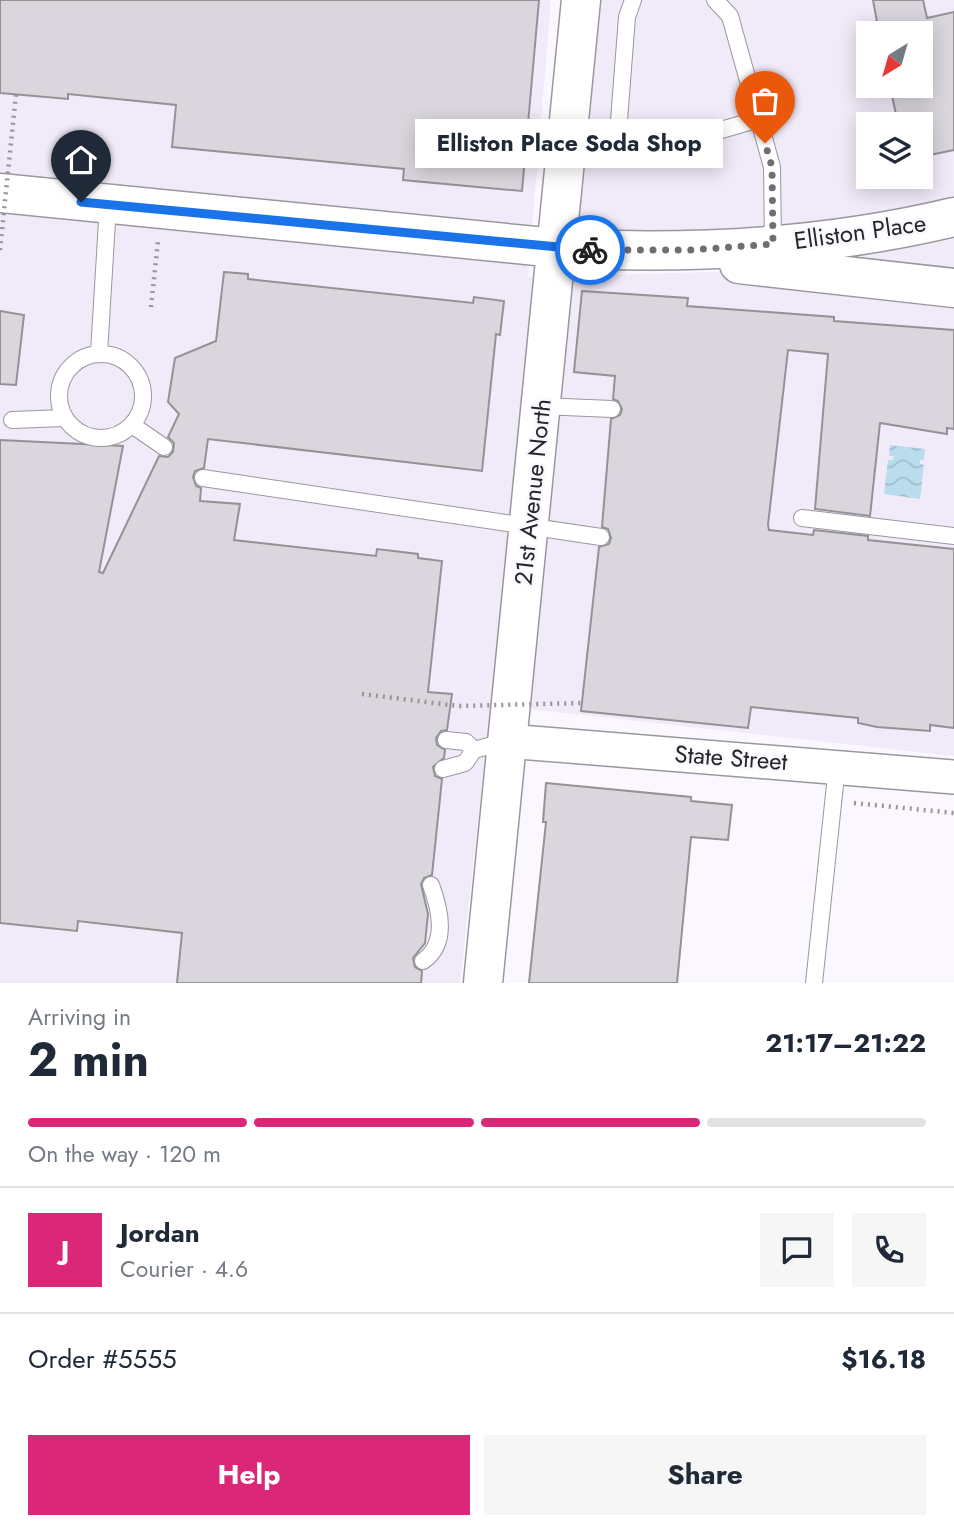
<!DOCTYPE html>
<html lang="en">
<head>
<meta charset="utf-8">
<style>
  :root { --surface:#fff; --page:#f6f6f7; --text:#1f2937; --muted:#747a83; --line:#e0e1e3; --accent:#db2777 }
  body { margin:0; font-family:Jost,sans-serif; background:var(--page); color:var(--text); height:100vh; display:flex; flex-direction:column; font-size:26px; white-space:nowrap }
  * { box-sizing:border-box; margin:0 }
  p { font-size:23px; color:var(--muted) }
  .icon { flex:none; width:38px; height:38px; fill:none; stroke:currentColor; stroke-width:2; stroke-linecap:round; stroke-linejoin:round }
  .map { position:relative; height:983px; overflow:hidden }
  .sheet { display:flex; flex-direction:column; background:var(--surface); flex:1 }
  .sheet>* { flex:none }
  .needle { width:46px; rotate:217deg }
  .fabs { position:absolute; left:856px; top:21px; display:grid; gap:14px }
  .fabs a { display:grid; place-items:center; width:77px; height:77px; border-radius:0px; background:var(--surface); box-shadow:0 4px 18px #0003; font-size:35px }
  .pin { position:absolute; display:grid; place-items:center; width:60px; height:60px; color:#fff; margin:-72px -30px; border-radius:50% 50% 50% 0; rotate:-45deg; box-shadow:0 0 7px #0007 }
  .pin .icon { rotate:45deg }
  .courier { position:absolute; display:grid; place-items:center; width:70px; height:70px; margin:-35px; border:5px solid #1a73e8; border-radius:50%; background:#fff; color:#222; box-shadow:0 2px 9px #0007 }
  .bubble { position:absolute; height:49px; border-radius:0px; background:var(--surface); box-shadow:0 4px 18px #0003; font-size:23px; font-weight:700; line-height:49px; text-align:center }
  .overview em { font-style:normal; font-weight:700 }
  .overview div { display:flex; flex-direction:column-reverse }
  .overview { display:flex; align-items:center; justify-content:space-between; height:119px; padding:0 28px }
  h1 { font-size:46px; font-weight:700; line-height:52px }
  .bar { display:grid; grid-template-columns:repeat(4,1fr); gap:10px 7px; align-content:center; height:84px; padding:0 28px }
  .bar i { height:9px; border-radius:5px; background:var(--line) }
  .bar .on { background:var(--accent) }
  .bar p { grid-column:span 4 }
  .line { display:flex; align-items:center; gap:18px; padding:0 28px; border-top:2px solid var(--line) }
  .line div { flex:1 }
  .round { display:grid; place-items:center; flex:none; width:74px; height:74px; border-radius:0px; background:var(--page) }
  .action { display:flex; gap:14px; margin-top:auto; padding:14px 28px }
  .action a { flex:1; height:80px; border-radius:0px; background:var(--accent); color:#fff; font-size:28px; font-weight:700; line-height:80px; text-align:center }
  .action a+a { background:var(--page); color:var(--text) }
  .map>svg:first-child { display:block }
</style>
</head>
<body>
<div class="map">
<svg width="954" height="983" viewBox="0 0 954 983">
  <defs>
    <pattern id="water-waves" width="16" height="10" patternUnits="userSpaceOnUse" patternTransform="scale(1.75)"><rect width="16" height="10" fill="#baddee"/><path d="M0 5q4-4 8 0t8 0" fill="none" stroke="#a0becc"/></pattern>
  </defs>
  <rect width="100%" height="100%" fill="#fbf7fe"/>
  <!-- built -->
  <path fill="#f1eaf8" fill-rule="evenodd" d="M 0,0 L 551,0 L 528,277 L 778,270 L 556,248 L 581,0 L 954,0 L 954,756 L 491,705 L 460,983 L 0,983 ZM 868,33 L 920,33 L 920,86 L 868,86 ZM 868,124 L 920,124 L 920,177 L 868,177 Z"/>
  <!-- water -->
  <path fill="url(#water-waves)" d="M 890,445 L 925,449 L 924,460 L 920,460 L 920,464 L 924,465 L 920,499 L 884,494 L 888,460 L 893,460 L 894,456 L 889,456 Z"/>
  <!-- building -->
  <path fill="#dad6dd" stroke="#949197" stroke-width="2" d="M 0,0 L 539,0 L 522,191 L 403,180 L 404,169 L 172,147 L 176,105 L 68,94 L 68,99 L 0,93 Z
    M 873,0 L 923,0 L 927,18 L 954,12 L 954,150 L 920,157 L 920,124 L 898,124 L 890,86 L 920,86 L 920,33 L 879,33 Z
    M 224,272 L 248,274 L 248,279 L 473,303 L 474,297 L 504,301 L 500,335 L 496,334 L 482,471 L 208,439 L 204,468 L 195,471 L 193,477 L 196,486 L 201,488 L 200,501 L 240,504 L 234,540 L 376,556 L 377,549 L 418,554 L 418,558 L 442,561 L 428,692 L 452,694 L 447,730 L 441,731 L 436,738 L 437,745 L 445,750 L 444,758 L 433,767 L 435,776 L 442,779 L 432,875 L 424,878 L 421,884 L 428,914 L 425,943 L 413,958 L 415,967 L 422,971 L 421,983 L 177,983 L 182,933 L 78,921 L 77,931 L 0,923 L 0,440 L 123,446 L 99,572 L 103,573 L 159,456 L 168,457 L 173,452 L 174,443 L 168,437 L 179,414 L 168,402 L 175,358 L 216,341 Z
    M 582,291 L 688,298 L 687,306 L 834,317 L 834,321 L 954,330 L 954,429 L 947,428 L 947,434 L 880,423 L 870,516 L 815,509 L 828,354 L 788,350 L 768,525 L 769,530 L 813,535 L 814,530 L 868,536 L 868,540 L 954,549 L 954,728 L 930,725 L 930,731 L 877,727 L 858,723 L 858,718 L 751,707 L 748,728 L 581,711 L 599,547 L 609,544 L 611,538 L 608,529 L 602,527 L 611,419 L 620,415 L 622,409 L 618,401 L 613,399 L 615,376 L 574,372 Z
    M 0,311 L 24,315 L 16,385 L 0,384 Z
    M 546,783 L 691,797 L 691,801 L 732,805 L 728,840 L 691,837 L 677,983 L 529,983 L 546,822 L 543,822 Z"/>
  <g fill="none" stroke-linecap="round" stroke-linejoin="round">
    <!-- service casing -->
    <g stroke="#9b979e" stroke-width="18">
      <path id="service" d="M 633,0 L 627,17 L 619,120 L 620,134 L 626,144 L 649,151 L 759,119
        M 715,0 L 730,16 L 772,167 L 773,244
        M 99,353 L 108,205
        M59 396a42 42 0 1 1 84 0a42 42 0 1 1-84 0Z
        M 541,406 L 612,409
        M 12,420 L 64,418
        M 132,425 L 164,447
        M 203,478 L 601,537
        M 802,518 L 954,536
        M 446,740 L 466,742 L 474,750
        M 443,769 L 465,763 L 474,750 L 507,741
        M 423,961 C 448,944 440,909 431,885
        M 814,983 L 837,766"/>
    </g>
    <!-- minor casing -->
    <g stroke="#9b979e" stroke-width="36">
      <path id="minor" d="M 507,741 L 954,777"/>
    </g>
    <!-- secondary casing -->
    <g stroke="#9b979e" stroke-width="41">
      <path id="secondary" d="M 0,193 L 556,248 C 688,255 825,248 954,217
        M 739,264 L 954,288
        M 483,983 L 581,0"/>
    </g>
    <!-- path -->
    <path stroke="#98959a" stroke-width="4.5" stroke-dasharray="2 5" stroke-linecap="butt" d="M 151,307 L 158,241
      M 854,803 L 954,813"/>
    <!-- service -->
    <use href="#service" stroke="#fff" stroke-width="16"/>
    <!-- minor -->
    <use href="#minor" stroke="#fff" stroke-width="33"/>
    <!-- secondary -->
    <use href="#secondary" stroke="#fff" stroke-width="38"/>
    <!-- path-bridge -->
    <path stroke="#98959a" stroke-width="4.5" stroke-dasharray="2 5" stroke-linecap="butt" d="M 0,250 L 16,94
      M 362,694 L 458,706 L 582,703"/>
  </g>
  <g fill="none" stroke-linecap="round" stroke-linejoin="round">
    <!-- done -->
    <path stroke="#716e73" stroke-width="7" stroke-dasharray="0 12.6" d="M 590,250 L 690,250 L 773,244 L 772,167 L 765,143"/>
    <!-- route -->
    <path stroke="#1a73e8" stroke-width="9" d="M 81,202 L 590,250"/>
  </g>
  <g text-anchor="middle" stroke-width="5" stroke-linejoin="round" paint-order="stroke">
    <!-- street labels -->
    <g font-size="24" fill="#262528" stroke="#fbf7fe">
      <text transform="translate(860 232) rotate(-8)" y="8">Elliston Place</text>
      <text transform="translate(533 492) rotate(-84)" y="8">21st Avenue North</text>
      <text transform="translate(731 758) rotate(4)" y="8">State Street</text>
    </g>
  </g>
</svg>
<div class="fabs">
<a><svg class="needle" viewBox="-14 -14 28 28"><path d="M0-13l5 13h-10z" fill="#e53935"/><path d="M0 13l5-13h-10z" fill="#747a83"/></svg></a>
<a><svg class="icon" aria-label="layers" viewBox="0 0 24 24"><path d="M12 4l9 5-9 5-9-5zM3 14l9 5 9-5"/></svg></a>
</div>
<div class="pin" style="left:765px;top:143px;background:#ea580c"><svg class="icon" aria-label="bag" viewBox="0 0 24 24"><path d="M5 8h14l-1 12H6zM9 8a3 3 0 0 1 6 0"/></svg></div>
<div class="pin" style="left:81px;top:202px;background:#1f2937"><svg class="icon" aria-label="home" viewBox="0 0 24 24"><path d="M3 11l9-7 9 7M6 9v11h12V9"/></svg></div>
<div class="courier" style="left:590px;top:250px"><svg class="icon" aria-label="bike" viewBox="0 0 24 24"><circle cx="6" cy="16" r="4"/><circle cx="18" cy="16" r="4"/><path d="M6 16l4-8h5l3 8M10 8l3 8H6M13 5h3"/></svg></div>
<div class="bubble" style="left:415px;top:119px;width:308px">Elliston Place Soda Shop</div>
</div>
<section class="sheet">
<div class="overview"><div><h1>2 min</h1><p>Arriving in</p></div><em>21:17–21:22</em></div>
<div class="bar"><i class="on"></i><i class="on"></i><i class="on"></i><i></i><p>On the way · 120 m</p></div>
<div class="line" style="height:126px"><b class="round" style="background:var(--accent);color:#fff">J</b><div><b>Jordan</b><p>Courier · 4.6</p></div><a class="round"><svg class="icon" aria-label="chat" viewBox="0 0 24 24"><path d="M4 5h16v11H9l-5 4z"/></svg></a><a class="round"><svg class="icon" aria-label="phone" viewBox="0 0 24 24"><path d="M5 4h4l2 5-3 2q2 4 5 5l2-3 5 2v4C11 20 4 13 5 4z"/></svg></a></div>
<div class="line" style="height:91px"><div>Order #5555</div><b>$16.18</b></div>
<div class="action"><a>Help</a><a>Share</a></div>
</section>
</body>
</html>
